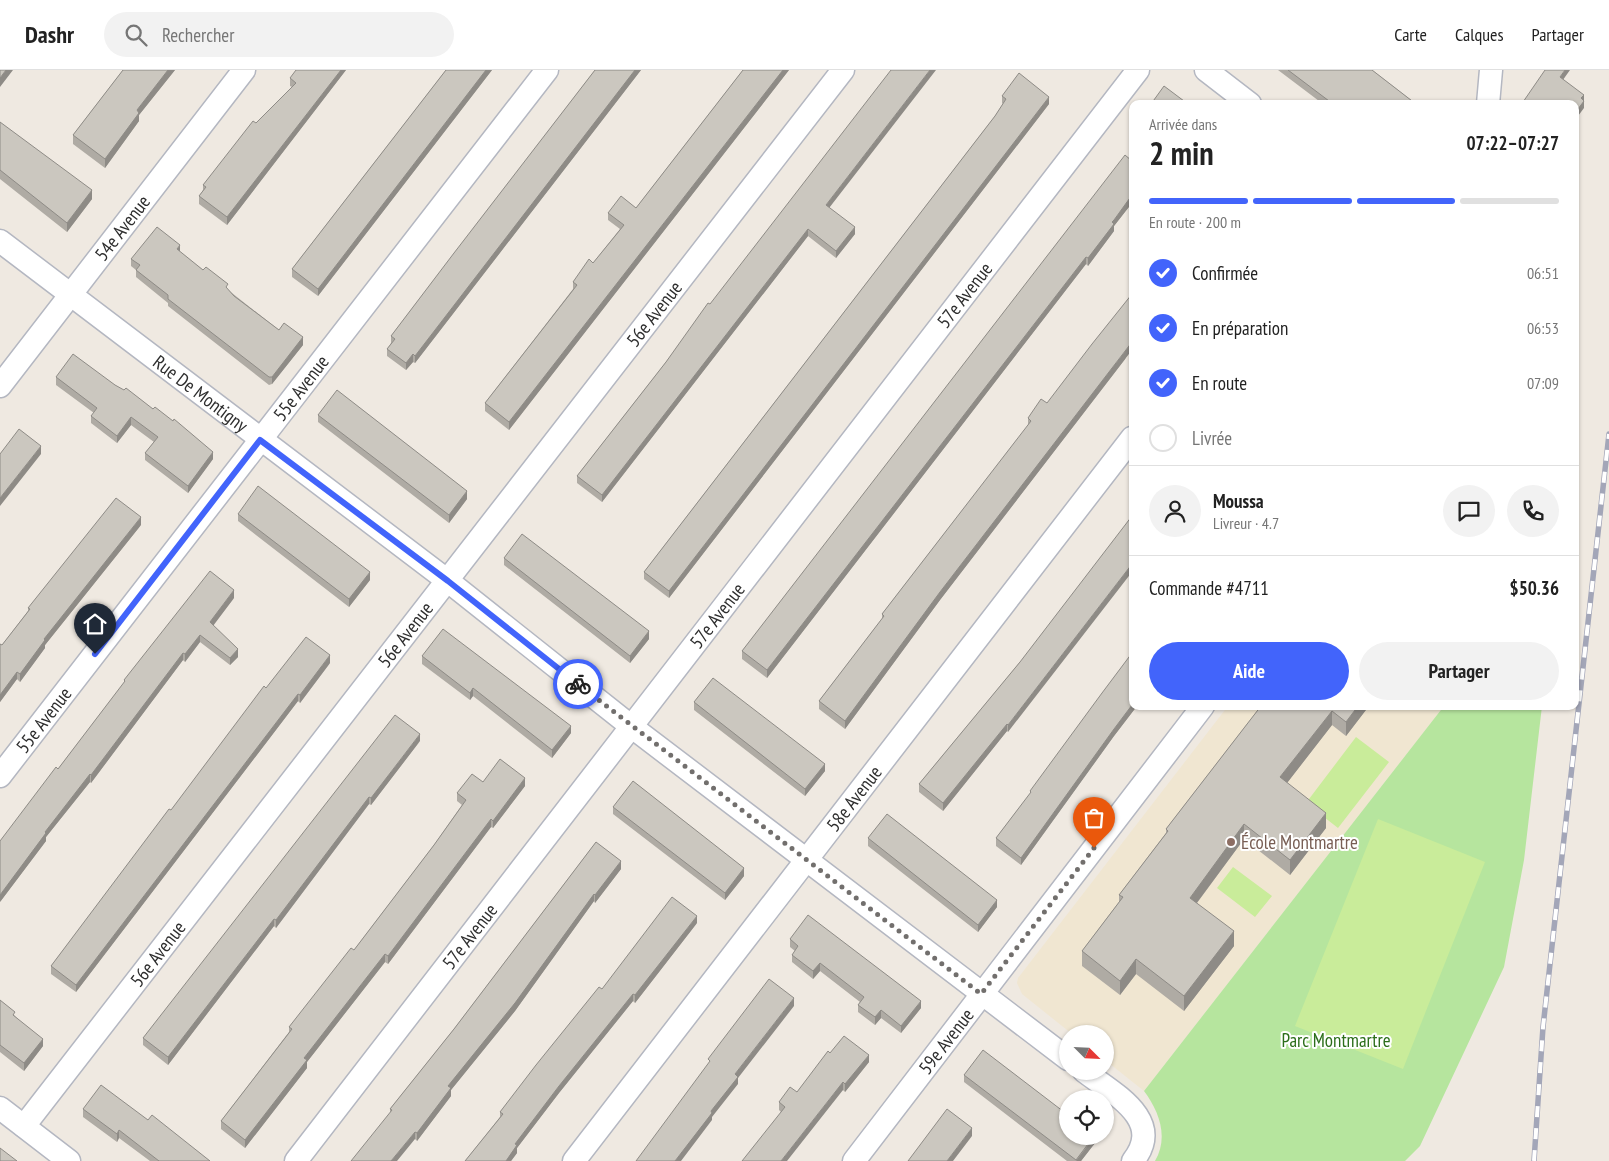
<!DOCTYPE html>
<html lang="fr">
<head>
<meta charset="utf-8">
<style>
  :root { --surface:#fff; --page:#f2f2f2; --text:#222; --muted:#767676; --line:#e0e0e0; --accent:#4264fb }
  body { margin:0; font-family:"PT Sans Narrow",sans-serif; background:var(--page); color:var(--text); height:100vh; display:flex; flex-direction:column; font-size:19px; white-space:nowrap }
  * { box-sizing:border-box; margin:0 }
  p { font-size:16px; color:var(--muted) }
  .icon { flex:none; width:28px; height:28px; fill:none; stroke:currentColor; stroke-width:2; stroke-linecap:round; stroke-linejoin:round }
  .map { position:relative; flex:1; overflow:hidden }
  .panel { position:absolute; left:1129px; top:30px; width:450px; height:610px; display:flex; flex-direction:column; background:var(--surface); border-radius:10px; box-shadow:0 1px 4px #0004 }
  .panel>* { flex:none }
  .needle { width:32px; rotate:114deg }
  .tools { position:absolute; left:1059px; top:955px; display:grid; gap:10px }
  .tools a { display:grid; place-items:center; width:55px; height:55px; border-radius:50%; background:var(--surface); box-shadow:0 1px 4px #0004; font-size:25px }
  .pin { position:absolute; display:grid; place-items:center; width:42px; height:42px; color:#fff; margin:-51px -21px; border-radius:50% 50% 50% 0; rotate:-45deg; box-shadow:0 0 5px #0007 }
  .pin .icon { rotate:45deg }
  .courier { position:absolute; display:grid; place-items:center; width:50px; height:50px; margin:-25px; border:4px solid #4264fb; border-radius:50%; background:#fff; color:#222; box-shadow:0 1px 6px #0007 }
  .overview em { font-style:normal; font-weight:700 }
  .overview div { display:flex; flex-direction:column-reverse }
  .overview { display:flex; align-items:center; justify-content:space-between; height:85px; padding:0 20px }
  h1 { font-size:32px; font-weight:700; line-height:38px }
  .bar { display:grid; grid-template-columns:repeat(4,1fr); gap:8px 5px; align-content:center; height:60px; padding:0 20px }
  .bar i { height:6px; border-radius:4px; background:var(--line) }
  .bar .active { background:var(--accent) }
  .bar p { grid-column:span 4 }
  .line { display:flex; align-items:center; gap:12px; padding:0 20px; border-top:1px solid var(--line) }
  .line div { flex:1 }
  .round { display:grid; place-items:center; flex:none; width:52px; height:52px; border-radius:26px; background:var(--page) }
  ol { padding:0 20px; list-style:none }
  li { display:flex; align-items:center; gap:15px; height:55px }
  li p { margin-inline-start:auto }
  li .icon { padding:5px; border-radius:50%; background:var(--accent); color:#fff; stroke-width:4 }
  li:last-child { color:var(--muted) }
  li i { width:28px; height:28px; border:2px solid var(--line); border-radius:50% }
  .button { display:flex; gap:10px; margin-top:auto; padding:10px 20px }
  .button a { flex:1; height:58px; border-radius:30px; background:var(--accent); color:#fff; font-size:20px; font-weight:700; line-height:58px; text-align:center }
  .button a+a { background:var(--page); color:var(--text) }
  header { display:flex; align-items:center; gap:30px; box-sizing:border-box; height:70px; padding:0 25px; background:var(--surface); border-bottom:1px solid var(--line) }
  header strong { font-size:24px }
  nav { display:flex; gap:28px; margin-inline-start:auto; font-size:18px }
  .search { width:350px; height:45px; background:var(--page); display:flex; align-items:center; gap:12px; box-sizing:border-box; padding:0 18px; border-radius:28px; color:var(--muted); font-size:19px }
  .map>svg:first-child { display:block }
</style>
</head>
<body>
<header>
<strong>Dashr</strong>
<div class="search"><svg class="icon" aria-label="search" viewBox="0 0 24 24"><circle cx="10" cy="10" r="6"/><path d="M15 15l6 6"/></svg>Rechercher</div>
<nav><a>Carte</a><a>Calques</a><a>Partager</a></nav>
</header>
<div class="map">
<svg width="1609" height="1091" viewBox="0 0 1609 1091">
  <rect width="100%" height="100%" fill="#efe9e1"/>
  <!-- education -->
  <path fill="#f0e6d1" d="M 1228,636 L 1444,636 L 1144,1021 L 1105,990 L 1105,964 L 1072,964 L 1022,924 L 1017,913 L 1018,908 Z"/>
  <!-- green -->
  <path fill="#b6e59e" d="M 1444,636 L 1542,636 L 1524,790 L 1504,897 L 1420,1076 L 1405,1091 L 1155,1091 C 1169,1067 1159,1041 1144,1021 Z"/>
  <!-- pitch -->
  <path fill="#c9ec9a" d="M 1356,667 L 1389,692 L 1338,758 L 1306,733 Z
    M 1378,749 L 1485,792 L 1403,999 L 1295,956 Z
    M 1233,797 L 1272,826 L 1255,847 L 1217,818 Z"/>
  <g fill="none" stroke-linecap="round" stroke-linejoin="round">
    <!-- minor casing -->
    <g stroke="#b4b7c1" stroke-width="25">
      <g id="minor">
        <path d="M 1206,0 L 1250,34"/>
        <path d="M 1488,34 L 1491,0"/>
        <path id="s1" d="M 0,171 L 448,511 L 632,657 L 1068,989"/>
        <path id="s2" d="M 0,316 L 244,0"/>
        <path id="s3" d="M 0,706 L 547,0"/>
        <path d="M 1084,1001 C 1112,1023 1166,1049 1133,1091"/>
        <path d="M 0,1038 L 69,1091"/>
        <path id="s4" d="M 24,1056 L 843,0"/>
        <path id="s5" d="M 296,1091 L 1138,0"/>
        <path id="s6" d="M 574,1091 L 1132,368"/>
        <path id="s7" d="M 854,1091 L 1203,636"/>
      </g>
    </g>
    <!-- minor -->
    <use href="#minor" stroke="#fff" stroke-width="22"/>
    <!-- rail casing -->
    <g stroke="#a3a6b8" stroke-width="5.5">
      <path id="rail" d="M 1534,1091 L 1543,957 L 1609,364"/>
    </g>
    <!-- rail -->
    <use href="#rail" stroke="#fff" stroke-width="4" stroke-dasharray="11" stroke-linecap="butt"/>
  </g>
  <!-- wall -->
  <path fill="#afaba4" d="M 123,0 L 175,0 L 139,45 L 139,51 L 105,98 L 73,74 L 73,65 Z
    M 346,0 L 227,155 L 199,134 L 199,126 L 203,120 L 203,115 L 256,53 L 292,17 L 290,16 L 290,8 Z
    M 446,0 L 492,0 L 318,226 L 292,207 L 292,199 Z
    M 595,0 L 641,0 L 415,293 L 413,292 L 406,300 L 387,286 L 387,279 L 391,273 L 391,266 Z
    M 743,0 L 789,0 L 509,360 L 485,341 L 485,333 L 573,219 L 573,212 L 593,193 L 620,159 L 608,150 L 608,143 L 636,138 Z
    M 1278,0 L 1372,0 L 1416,34 L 1323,34 Z
    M 1002,26 L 1049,34 L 669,528 L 644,509 L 644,502 L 995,46 L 1003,34 L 1002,33 Z
    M 0,52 L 92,129 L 67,162 L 0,109 Z
    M 1132,91 L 1132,133 L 1114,156 L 1114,161 L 1088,196 L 1086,194 L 767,608 L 742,589 L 742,581 Z
    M 830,138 L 855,164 L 836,188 L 808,166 L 602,432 L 577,413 L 577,406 L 666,292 L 710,234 Z
    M 180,182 L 279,260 L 303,275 L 272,314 L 269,315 L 168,236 L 168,233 L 136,207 L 136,200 L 131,196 L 131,189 Z
    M 1126,288 L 940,530 L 845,659 L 819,639 L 819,631 L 882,549 L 882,544 L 1028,356 L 1028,348 L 1047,333 Z
    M 56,307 L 213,389 L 188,423 L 145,390 L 145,383 L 154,372 L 131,355 L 117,373 L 91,353 L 91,346 L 94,343 L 56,315 Z
    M 318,345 L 467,429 L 449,453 L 318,352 Z
    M 238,444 L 370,510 L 349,537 L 238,451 Z
    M 141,455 L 45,575 L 45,578 L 20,612 L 17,609 L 0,632 L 0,574 L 2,575 L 28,541 L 28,538 Z
    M 504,488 L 649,569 L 630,593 L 504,495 Z
    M 234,528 L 213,555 L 238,587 L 230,595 L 200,572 L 185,592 L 183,590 L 91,713 L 90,712 L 46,767 L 46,771 L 0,832 L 58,699 L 124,613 L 124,610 Z
    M 422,586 L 571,663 L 552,688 L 473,626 L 470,630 L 422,594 Z
    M 1020,592 L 1008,662 L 1007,661 L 943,741 L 919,722 L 919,714 Z
    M 330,593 L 300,633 L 298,631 L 76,922 L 51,904 L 51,896 L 266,618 Z
    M 694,632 L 825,701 L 805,726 L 694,640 Z
    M 1132,636 L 1137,636 L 1114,666 L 1021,795 L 996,776 L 996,768 L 1030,724 L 1030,721 Z
    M 1261,636 L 1369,636 L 1346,666 L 1332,655 L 1287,713 L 1326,758 L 1290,805 L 1244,769 L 1197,833 L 1234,876 L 1184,941 L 1136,904 L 1120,925 L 1082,896 L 1082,881 L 1119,832 L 1119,825 L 1166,763 L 1166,759 Z
    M 420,671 L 371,735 L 369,734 L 276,858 L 274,856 L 168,995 L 143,975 L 143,968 Z
    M 483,712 L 525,716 L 493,758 L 491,757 L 388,894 L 385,892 L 307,992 L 307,998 L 245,1078 L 221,1059 L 221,1051 L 289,962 L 289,957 L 354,880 L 434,775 L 462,735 L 457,731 L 457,723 Z
    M 613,737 L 744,806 L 725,830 L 613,744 Z
    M 868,768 L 997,837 L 978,862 L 868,776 Z
    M 596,772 L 621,799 L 595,833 L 594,831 L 515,941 L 451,1020 L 451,1026 L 417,1071 L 390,1043 L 390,1039 L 454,959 Z
    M 697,853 L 635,933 L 633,931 L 559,1023 L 517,1078 L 517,1083 L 511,1091 L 465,1091 L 500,1047 L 500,1042 L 602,919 Z
    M 790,869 L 921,938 L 901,963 L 881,948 L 875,955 L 858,942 L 858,935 L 860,932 L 820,901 L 813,909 L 792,892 L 792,885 L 795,881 L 790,877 Z
    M 0,930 L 43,976 L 24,1001 L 0,982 Z
    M 830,983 L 869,992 L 845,1022 L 843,1020 L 781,1042 L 779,1040 L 779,1032 L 797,1022 Z
    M 964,1005 L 1095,1073 L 1081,1091 L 1067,1091 L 964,1012 Z
    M 83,1039 L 148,1050 L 210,1091 L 150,1091 L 119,1068 L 117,1072 L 83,1047 Z"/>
  <!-- shaded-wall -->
  <path fill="#8e8b86" d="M 6,0 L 13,0 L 0,17 L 0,8 Z
    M 168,0 L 175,0 L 139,45 L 139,51 L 105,98 L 105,89 L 137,40 Z
    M 341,0 L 346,0 L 227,155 L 227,147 Z
    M 486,0 L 492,0 L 318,226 L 318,219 Z
    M 635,0 L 641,0 L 415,293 L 415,286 Z
    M 783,0 L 789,0 L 509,360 L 509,352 Z
    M 930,0 L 936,0 L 826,142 L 826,135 Z
    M 1565,0 L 1570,0 L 1560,14 L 1560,7 Z
    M 1584,25 L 1584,38 L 1575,50 L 1575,43 L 1581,28 Z
    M 1049,27 L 1049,34 L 669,528 L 669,521 Z
    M 92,120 L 92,129 L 67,162 L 67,153 Z
    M 1132,125 L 1132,133 L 1114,156 L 1114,161 L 1088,196 L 1088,188 L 1114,150 Z
    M 855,157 L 855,164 L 836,188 L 836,181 Z
    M 808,159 L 808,166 L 602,432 L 602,425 Z
    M 180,175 L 180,182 L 177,179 Z
    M 1086,187 L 1086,194 L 767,608 L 767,600 Z
    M 303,267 L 303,275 L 272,314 L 272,307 Z
    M 1132,272 L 1132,280 L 940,530 L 845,659 L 845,651 L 940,522 Z
    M 413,284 L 413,292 L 406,300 L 406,293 Z
    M 131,347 L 131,355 L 117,373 L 117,366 Z
    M 41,376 L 41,384 L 0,436 L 0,428 Z
    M 213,382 L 213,389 L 188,423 L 188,416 Z
    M 467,421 L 467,429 L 449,453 L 449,445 Z
    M 141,447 L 141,455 L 45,575 L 45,578 L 20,612 L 20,604 L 44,569 Z
    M 1132,494 L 1132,502 L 1008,662 L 1008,655 Z
    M 370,502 L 370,510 L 349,537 L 349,529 Z
    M 234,520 L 234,528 L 210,560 L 210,552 Z
    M 649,561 L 649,569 L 630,593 L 630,586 Z
    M 200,565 L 200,572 L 185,592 L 185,584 Z
    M 238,579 L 238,587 L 230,595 L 230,588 Z
    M 183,583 L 183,590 L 91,713 L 91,705 Z
    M 330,585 L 330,593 L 300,633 L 300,625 Z
    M 17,602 L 17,609 L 0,632 L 0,625 Z
    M 473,618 L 473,626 L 470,630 L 470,623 Z
    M 298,624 L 298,631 L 76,922 L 76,915 Z
    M 1132,635 L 1132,636 L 1137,636 L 1114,666 L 1021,795 L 1021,788 L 1114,659 Z
    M 1358,636 L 1369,636 L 1346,666 L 1346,652 Z
    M 1332,641 L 1332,655 L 1280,722 L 1280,707 Z
    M 1007,654 L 1007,661 L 943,741 L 943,733 Z
    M 571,656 L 571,663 L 552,688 L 552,680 Z
    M 420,664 L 420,671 L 371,735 L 371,728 Z
    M 825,694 L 825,701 L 805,726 L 805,719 Z
    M 90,704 L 90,712 L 46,767 L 46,771 L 0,832 L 0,825 L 45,762 Z
    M 525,708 L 525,716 L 493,758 L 493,751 Z
    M 369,727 L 369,734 L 276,858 L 276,850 Z
    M 1326,743 L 1326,758 L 1290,805 L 1290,790 Z
    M 491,749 L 491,757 L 388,894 L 388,886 Z
    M 1244,754 L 1244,769 L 1190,842 L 1190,828 Z
    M 621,791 L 621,799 L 595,833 L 595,825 Z
    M 744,798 L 744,806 L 725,830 L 725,823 Z
    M 594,824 L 594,831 L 515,941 L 451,1020 L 451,1026 L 417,1071 L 417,1063 L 448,1016 Z
    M 997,830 L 997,837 L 978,862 L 978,855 Z
    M 697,846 L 697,853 L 635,933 L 635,925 Z
    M 274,849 L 274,856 L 168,995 L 168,987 Z
    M 1234,861 L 1234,876 L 1184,941 L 1184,926 Z
    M 385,884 L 385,892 L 307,992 L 307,998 L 245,1078 L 245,1070 L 304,988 Z
    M 1136,889 L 1136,904 L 1120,925 L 1120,911 Z
    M 820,893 L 820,901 L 813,909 L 813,901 Z
    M 633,924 L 633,931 L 559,1023 L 517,1078 L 517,1083 L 511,1091 L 506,1091 L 515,1074 L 559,1016 Z
    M 794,928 L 794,936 L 738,1008 L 738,1014 L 712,1047 L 712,1050 L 681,1091 L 675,1091 L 711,1041 L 735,1004 Z
    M 921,931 L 921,938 L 901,963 L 901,956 Z
    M 881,940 L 881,948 L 875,955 L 875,947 Z
    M 43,969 L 43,976 L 24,1001 L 24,993 Z
    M 869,985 L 869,992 L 845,1022 L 845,1014 Z
    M 843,1012 L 843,1020 L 787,1091 L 781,1091 Z
    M 972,1058 L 972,1066 L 953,1091 L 947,1091 Z
    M 119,1060 L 119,1068 L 117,1072 L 117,1064 Z
    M 415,1062 L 415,1069 L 397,1091 L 391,1091 Z
    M 1095,1066 L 1095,1073 L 1081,1091 L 1076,1091 Z"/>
  <!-- building -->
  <path fill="#cbc7bf" stroke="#8e8b86" d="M 0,0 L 6,0 L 0,8 Z
    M 123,0 L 168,0 L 137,40 L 139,43 L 105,89 L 73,65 Z
    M 296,0 L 341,0 L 227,147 L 199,126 L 206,117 L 203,115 L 253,51 L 256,53 L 296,13 L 290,8 Z
    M 446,0 L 486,0 L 318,219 L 292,199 Z
    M 595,0 L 635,0 L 415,286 L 413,284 L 406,293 L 387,279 L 395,269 L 391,266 L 454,183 Z
    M 743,0 L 783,0 L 509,352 L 485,333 L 577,215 L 573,212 L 589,189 L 593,193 L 624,155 L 608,143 L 621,126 L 636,138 Z
    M 891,0 L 930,0 L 826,135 L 855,157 L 836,181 L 808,159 L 602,425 L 577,406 L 666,292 L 708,233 L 710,234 Z
    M 1288,0 L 1372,0 L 1416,34 L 1333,34 Z
    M 1545,0 L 1565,0 L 1560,7 L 1584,25 L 1581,28 L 1584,31 L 1575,43 L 1575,34 L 1526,34 L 1523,32 Z
    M 1019,3 L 1049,27 L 669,521 L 644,502 L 995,46 L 1006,29 L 1002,26 Z
    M 1164,16 L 1188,34 L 1151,34 Z
    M 0,52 L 92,120 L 67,153 L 0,100 Z
    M 1125,85 L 1132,91 L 1132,125 L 1114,150 L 1112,152 L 1114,154 L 1088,188 L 1086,187 L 767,600 L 742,581 Z
    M 157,157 L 180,175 L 177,179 L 203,200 L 206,197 L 228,214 L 226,217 L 234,226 L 279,260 L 284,253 L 303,267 L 272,307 L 269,307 L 168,229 L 168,225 L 136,200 L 140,195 L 131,189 Z
    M 1132,224 L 1132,272 L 940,522 L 845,651 L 819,631 L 884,546 L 882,544 L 1031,351 L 1028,348 L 1041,329 L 1047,333 L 1092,274 Z
    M 73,284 L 115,315 L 124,320 L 126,318 L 153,339 L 155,337 L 173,351 L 174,349 L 213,382 L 188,416 L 145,383 L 158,367 L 131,347 L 117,366 L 91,346 L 97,338 L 56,307 Z
    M 337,320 L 467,421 L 449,445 L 318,345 Z
    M 19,359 L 41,376 L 0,428 L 0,384 Z
    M 258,416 L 370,502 L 349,529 L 238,444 Z
    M 116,428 L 141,447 L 44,569 L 45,570 L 20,604 L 17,602 L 0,625 L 0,574 L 2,575 L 30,539 L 28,538 Z
    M 1132,446 L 1132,494 L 1008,655 L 1007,654 L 943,733 L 919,714 L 1020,592 Z
    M 522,464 L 649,561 L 630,586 L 504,488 Z
    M 210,501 L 234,520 L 210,552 L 238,579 L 230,588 L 200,565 L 185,584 L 183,583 L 91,705 L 90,704 L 45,762 L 46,763 L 0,825 L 0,771 L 56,697 L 58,699 L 125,611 L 124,610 Z
    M 443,559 L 571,656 L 552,680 L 473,618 L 470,623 L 422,586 Z
    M 306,567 L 330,585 L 300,625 L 298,624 L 76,915 L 51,896 L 169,739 L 171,740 L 264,616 L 266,618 Z
    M 1132,583 L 1132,635 L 1114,659 L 1021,788 L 996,768 L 1031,722 L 1030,721 L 1102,623 Z
    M 713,608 L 825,694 L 805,719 L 694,632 Z
    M 1261,636 L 1358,636 L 1346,652 L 1332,641 L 1280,707 L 1326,743 L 1290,790 L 1244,754 L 1190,828 L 1234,861 L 1184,926 L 1136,889 L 1120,911 L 1082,881 L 1123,827 L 1119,825 L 1168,761 L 1166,759 Z
    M 395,645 L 420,664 L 371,728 L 369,727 L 276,850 L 274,849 L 168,987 L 143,968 Z
    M 500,689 L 525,708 L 493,751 L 491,749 L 388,886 L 385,884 L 304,988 L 307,990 L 245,1070 L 221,1051 L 292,959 L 289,957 L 351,878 L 354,880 L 434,775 L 466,730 L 457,723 L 472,704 L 483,712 Z
    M 633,711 L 744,798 L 725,823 L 613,737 Z
    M 887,744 L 997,830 L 978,855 L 868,768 Z
    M 596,772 L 621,791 L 595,825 L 594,824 L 515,933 L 448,1016 L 451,1018 L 417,1063 L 415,1062 L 391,1091 L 351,1091 L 392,1040 L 390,1039 L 454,959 Z
    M 672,827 L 697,846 L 635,925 L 633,924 L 559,1016 L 515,1074 L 517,1075 L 506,1091 L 465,1091 L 503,1044 L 500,1042 L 536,995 L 599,917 L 602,919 Z
    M 808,845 L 921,931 L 901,956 L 881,940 L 875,947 L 858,935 L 864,927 L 820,893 L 813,901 L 792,885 L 798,876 L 790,869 Z
    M 769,909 L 794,928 L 735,1004 L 738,1007 L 711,1041 L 712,1043 L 675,1091 L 636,1091 L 710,991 L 708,989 Z
    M 0,930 L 15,942 L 13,945 L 43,969 L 24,993 L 0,975 Z
    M 844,966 L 869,985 L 845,1014 L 843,1012 L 781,1091 L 742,1091 L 785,1037 L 779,1032 L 790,1017 L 797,1022 L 828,981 L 830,983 Z
    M 983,980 L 1068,1045 L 1068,1066 L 1094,1066 L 1076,1090 L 964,1005 Z
    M 101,1015 L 148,1050 L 152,1045 L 210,1091 L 159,1091 L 119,1060 L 117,1064 L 83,1039 Z
    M 947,1039 L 972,1058 L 947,1091 L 908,1091 Z
    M 0,1078 L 17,1091 L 0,1091 Z"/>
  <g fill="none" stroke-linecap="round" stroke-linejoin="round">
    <!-- done -->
    <path stroke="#726f6d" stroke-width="5" stroke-dasharray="0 9" d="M 578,614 L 981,924 L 1094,778"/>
    <!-- route -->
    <path stroke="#4264fb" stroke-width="6" d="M 95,584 L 260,370 L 448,511 L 578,614"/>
  </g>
  <!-- markers -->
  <circle fill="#8d6e63" stroke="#fff" stroke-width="2" cx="1231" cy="772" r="5"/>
  <g text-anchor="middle" stroke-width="4" stroke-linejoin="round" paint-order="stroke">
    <!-- street labels -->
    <g font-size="19" fill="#2e2e2e" stroke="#fff">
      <text dy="7" stroke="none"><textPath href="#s2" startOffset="200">54e Avenue</textPath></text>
      <text dy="7" stroke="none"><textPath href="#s5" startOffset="1094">57e Avenue</textPath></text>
      <text dy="7" stroke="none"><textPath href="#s4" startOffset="1028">56e Avenue</textPath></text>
      <text dy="7" stroke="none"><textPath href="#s3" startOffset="491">55e Avenue</textPath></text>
      <text dy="7" stroke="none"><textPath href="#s1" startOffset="252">Rue De Montigny</textPath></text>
      <text dy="7" stroke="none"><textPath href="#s5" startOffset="689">57e Avenue</textPath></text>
      <text dy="7" stroke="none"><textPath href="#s4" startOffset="622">56e Avenue</textPath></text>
      <text dy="7" stroke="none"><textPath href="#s3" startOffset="71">55e Avenue</textPath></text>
      <text dy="7" stroke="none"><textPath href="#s6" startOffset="458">58e Avenue</textPath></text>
      <text dy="7" stroke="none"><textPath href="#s5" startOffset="284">57e Avenue</textPath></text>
      <text dy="7" stroke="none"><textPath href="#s4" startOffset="218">56e Avenue</textPath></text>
      <text dy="7" stroke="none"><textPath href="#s7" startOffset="151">59e Avenue</textPath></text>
    </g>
    <!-- education labels -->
    <g font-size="19" fill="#785e54" stroke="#fff" text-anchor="start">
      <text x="1241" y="779">École Montmartre</text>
    </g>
    <!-- park labels -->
    <g font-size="19" fill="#2c6e1b" stroke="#fff">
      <text x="1336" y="977">Parc Montmartre</text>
    </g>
  </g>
</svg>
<div class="tools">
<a><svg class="needle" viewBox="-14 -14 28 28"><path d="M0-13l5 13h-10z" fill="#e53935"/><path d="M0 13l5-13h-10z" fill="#767676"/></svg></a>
<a><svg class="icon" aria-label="locate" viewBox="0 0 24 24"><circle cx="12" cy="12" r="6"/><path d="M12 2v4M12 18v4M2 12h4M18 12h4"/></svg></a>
</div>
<div class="pin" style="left:1094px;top:778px;background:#ea580c"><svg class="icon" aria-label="bag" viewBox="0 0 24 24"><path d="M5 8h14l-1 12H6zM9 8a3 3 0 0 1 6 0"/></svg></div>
<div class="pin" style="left:95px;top:584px;background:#1f2937"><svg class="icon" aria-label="home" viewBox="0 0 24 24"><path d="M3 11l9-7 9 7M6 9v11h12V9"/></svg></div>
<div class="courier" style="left:578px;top:614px"><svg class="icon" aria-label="bike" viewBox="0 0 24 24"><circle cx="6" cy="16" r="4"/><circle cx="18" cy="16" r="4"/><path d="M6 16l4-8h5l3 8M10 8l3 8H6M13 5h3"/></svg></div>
<section class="panel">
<div class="overview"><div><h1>2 min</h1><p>Arrivée dans</p></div><em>07:22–07:27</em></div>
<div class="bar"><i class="active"></i><i class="active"></i><i class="active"></i><i></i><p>En route · 200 m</p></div>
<ol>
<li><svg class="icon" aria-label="check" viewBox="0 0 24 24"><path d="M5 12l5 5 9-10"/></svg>Confirmée<p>06:51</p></li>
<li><svg class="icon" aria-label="check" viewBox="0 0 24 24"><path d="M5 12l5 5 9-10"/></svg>En préparation<p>06:53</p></li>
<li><svg class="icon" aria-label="check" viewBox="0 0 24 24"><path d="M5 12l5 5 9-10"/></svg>En route<p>07:09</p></li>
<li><i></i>Livrée</li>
</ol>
<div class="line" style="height:90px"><a class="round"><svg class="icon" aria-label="person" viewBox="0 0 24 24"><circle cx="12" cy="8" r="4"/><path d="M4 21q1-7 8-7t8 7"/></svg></a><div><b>Moussa</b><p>Livreur · 4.7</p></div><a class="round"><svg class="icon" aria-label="chat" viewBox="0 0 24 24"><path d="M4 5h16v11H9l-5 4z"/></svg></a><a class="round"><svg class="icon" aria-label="phone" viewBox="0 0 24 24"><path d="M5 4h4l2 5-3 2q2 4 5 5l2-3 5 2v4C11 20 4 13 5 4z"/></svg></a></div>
<div class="line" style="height:65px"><div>Commande #4711</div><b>$50.36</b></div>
<div class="button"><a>Aide</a><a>Partager</a></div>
</section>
</div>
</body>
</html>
